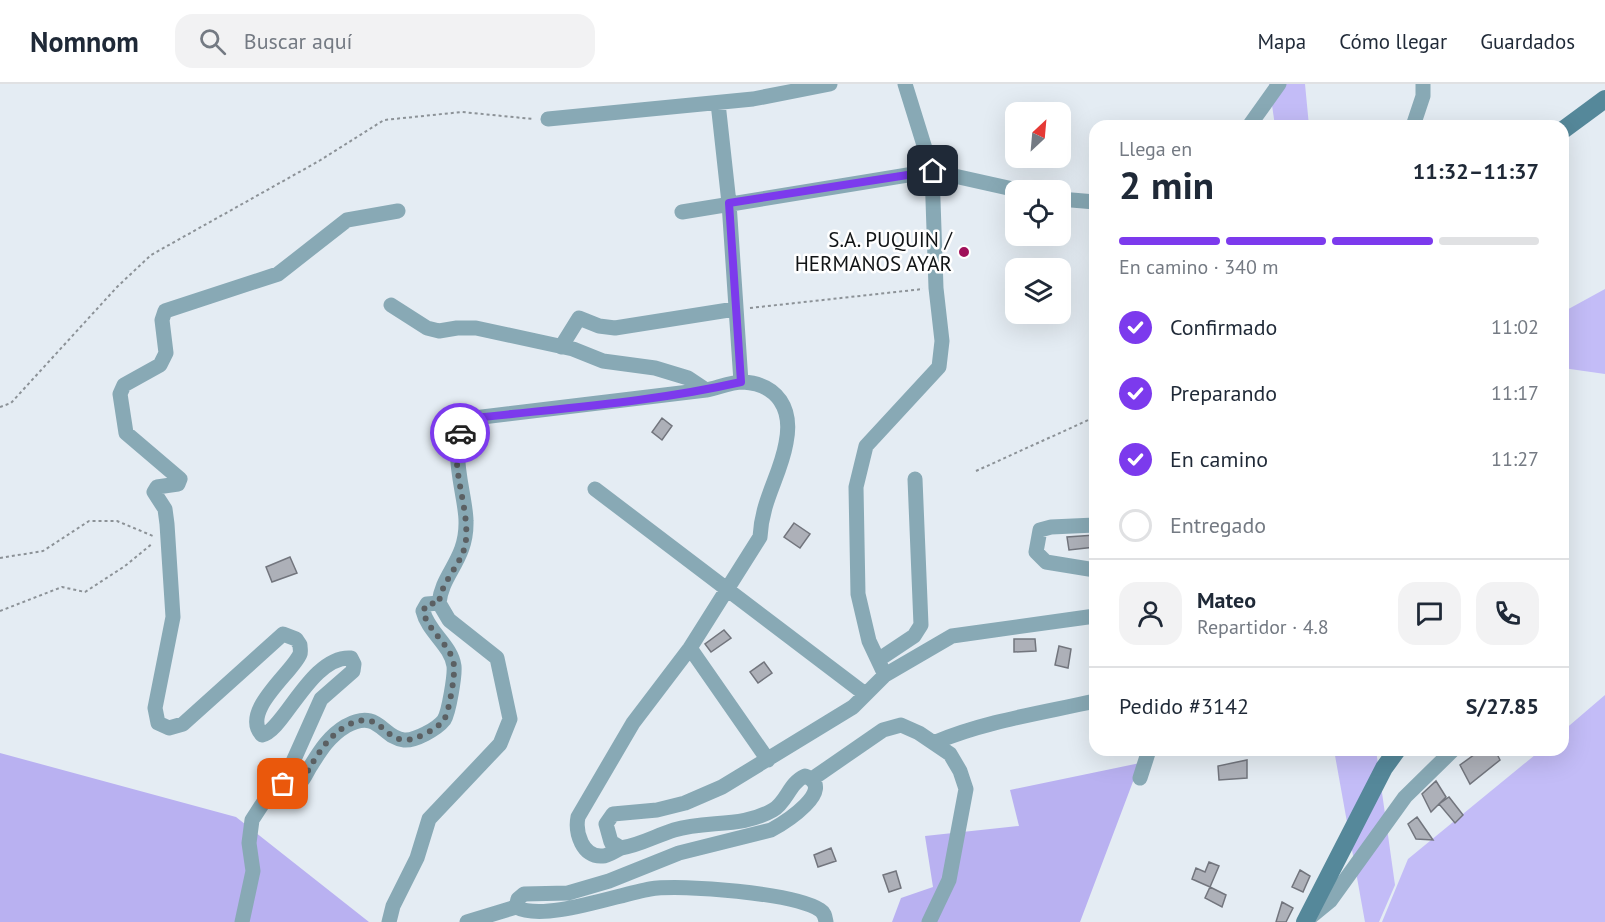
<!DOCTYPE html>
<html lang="es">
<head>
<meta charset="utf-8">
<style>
  :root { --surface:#fff; --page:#f2f2f3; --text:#1f2937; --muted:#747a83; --line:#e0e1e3; --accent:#7c3aed }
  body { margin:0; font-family:"PT Sans",sans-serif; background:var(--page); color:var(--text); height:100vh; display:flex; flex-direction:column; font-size:22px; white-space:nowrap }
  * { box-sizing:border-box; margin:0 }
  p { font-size:20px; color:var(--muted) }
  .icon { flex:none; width:33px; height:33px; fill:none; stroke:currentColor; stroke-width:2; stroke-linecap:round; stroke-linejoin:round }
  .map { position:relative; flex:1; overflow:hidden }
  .details { position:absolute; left:1089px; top:36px; width:480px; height:636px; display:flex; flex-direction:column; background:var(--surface); border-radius:18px; box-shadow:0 6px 24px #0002 }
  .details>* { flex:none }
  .needle { width:39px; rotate:26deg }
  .buttons { position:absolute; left:1005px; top:18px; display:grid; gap:12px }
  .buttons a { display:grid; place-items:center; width:66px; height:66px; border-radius:12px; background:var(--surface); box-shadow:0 6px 24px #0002; font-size:30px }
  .pin { position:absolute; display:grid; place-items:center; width:51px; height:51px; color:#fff; margin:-26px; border-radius:12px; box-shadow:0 3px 9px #0006 }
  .courier { position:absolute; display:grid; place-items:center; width:60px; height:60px; margin:-30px; border:4px solid #7c3aed; border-radius:50%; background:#fff; color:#222; box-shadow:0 2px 8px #0007 }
  .head em { font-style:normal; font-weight:700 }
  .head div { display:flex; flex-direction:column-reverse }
  .head { display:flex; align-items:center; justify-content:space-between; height:102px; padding:0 30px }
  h1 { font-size:39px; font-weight:700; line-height:45px }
  .bar { display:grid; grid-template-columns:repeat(4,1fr); gap:9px 6px; align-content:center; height:72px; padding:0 30px }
  .bar i { height:8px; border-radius:4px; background:var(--line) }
  .bar .selected { background:var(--accent) }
  .bar p { grid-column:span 4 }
  .line { display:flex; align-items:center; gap:15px; padding:0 30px; border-top:2px solid var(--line) }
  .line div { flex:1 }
  .round { display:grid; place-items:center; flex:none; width:63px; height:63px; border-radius:18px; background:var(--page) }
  ol { padding:0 30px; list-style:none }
  li { display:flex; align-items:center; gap:18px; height:66px }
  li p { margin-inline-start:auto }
  li .icon { padding:6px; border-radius:50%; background:var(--accent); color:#fff; stroke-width:4 }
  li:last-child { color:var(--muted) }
  li i { width:33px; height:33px; border:3px solid var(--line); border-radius:50% }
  header { display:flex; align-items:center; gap:36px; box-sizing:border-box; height:84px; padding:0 30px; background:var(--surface); border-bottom:2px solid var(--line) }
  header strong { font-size:28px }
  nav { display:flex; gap:33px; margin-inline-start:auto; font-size:21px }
  .search { width:420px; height:54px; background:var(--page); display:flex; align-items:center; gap:15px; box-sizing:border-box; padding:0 21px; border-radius:18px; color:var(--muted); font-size:22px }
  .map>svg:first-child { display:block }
</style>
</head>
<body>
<header>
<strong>Nomnom</strong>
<div class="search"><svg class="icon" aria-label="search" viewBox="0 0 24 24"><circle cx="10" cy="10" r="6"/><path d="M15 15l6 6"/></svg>Buscar aquí</div>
<nav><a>Mapa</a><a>Cómo llegar</a><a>Guardados</a></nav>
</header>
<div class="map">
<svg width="1605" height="838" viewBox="0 0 1605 838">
  <rect width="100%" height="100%" fill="#e4ecf3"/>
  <!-- green -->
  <path fill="#c3bcf7" d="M 1269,0 L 1305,0 L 1309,42 L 1275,42 Z
    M 1605,205 L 1605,290 L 1563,284 L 1563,228 Z
    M 1605,611 L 1605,838 L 1382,838 L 1408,775 L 1541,666 L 1563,666 L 1563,647 Z
    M 1334,666 L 1376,666 L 1395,801 L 1379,838 L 1365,838 Z"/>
  <!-- forest -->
  <path fill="#b9b1f1" d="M 0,669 L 236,733 L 369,838 L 0,838 Z
    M 1140,679 L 1080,838 L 892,838 L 901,814 L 933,803 L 925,752 L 1019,742 L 1010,706 Z"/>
  <!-- building -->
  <path fill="#adb0b8" stroke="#72757d" stroke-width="1.5" d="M 662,334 L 672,342 L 662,356 L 652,348 Z
    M 794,439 L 810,450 L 800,464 L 784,453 Z
    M 1095,451 L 1095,463 L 1069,466 L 1067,453 Z
    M 290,473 L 297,489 L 272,498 L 266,483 Z
    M 724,546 L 731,554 L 711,568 L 705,560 Z
    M 1014,555 L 1035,555 L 1036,567 L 1014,568 Z
    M 1059,562 L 1071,565 L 1068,584 L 1055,581 Z
    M 764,578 L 772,589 L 758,599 L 750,588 Z
    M 1472,666 L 1495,666 L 1500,676 L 1470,700 L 1460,681 L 1475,670 Z
    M 1247,676 L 1247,694 L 1219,696 L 1218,682 Z
    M 1436,697 L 1446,713 L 1431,728 L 1422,710 Z
    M 1449,713 L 1463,731 L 1455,739 L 1439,720 Z
    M 1417,733 L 1433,756 L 1416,755 L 1408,740 Z
    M 831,764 L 836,777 L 818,783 L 814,771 Z
    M 1209,778 L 1219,782 L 1210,803 L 1192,795 L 1196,784 L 1205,788 Z
    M 1300,786 L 1310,792 L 1303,808 L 1292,803 Z
    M 896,787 L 901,804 L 889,808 L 883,791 Z
    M 1210,803 L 1226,811 L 1222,823 L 1205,814 Z
    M 1282,818 L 1293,824 L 1286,838 L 1276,838 Z"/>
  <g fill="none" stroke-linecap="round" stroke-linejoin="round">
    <!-- path -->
    <path stroke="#8c9297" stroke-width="2" stroke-dasharray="3 3" stroke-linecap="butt" d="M 750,224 L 923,205
      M 0,323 L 11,319 L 117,203 L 151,171 L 319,77 L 384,36 L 462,28 L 533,35
      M 976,387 L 1095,333
      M 0,474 L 43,467 L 89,437 L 117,437 L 153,452
      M 0,527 L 62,503 L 85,508 L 125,482 L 153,459"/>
    <!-- street -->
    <path stroke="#88a9b5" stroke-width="15" d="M 905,0 L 932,87 L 936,204 L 942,257 L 939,283 L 866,362 L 856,403 L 858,510 L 869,557 L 885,591 L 952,552 L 1095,532
      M 718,19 L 729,119 L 741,298
      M 548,35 L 753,15 L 830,0
      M 1249,42 L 1279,0
      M 1413,42 L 1423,12 L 1423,0
      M 1060,115 L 1095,118
      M 682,128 L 932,87 L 1017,106
      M 391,221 L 427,244 L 439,247 L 457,244 L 476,244 L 573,265 L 603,277 L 655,284 L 688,294 L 706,306
      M 561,263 L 579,234 L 599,242 L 615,244 L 735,225
      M 595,405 L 865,610
      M 1095,441 L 1051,443 L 1040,446 L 1036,468 L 1046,478 L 1095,486
      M 439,519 C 442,489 467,476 466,437 C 466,409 442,349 474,334 L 706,306 C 717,304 731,298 743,298 C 778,300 793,325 786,359 C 780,393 762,415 760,453 L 690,564 L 633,639 L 578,733 C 575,748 582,774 603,772 C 608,772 616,766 621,764
      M 690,564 L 768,676
      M 878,576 L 914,552 L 921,541 L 915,395
      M 936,658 C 986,637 1042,629 1095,617
      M 1140,694 L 1149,666
      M 812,695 L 883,646 L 901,641 L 919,649 L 950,670 L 960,687 L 966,705 L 949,796 L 929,838
      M 283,700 C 289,702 295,704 300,699 C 304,695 307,688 310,683 C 320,667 329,652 346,642 C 379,624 382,654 404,656 C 415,657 437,645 444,636 C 449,628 455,591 454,582 C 451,561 428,548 423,527 L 427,520 L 439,519 L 449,536 L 497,574 L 510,635 L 500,660 L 429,735 L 417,774 L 393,822 L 389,838
      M 1308,835 L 1330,817 L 1405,713 L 1453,666
      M 242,838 L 253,787 L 249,759 L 252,736 L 265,716 L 283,700 L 321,615 L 353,587 L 354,580 L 351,574 C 311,571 283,648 262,651 C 240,627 293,588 300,570 C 301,568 300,564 300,561 L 296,555 L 283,550 L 183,640 L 169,644 L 158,639 L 155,624 L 173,533 L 167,440 L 165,425 L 154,408 L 157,403 L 178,400 L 180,395 L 126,349 L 120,310 L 124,301 L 160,281 L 166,269 L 162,236 L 165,227 L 278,190 L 347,136 L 398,127
      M 467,838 L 516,823
      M 826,838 C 825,833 825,829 820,826 C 794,809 682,800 650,805 C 616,811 544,838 516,823 L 518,815 L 524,810 L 568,809 L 609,797 L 679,769 L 771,746 C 784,739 838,705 805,692 C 789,699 787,718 773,726 C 742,744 707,736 674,746 C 655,752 640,761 621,764 L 611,758 L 606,740 L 613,730 L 657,726 L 685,719 L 722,703 L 853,623 L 885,591"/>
    <!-- secondary -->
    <path stroke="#55889a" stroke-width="18" d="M 1563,46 L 1605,15
      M 1305,838 L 1384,684 L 1397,666"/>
  </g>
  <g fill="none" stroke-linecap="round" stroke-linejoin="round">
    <!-- done -->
    <path stroke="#5b6063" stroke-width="6" stroke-dasharray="0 10.8" d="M 283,700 C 289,701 295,703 300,699 C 304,695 307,688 310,683 C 320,667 329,652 346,642 C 379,624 382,654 404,656 C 415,657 437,645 444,636 C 449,628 455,592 454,582 C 452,561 428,548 423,527 L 427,520 L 439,519 C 441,496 465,478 466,455 C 469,421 449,382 460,349"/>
    <!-- route -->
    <path stroke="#7c3aed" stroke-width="8" d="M 460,349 L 466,338 L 474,334 C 563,324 654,318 741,298 L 729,119 L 933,87"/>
  </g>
  <!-- markers -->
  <circle fill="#a0115a" stroke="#fff" stroke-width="2" cx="964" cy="168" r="6"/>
  <g text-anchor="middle" stroke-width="5" stroke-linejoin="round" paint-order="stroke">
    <!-- poi labels -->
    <g font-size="21" fill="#111416" stroke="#fff" text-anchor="end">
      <text x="952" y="163">S.A. PUQUIN /<tspan x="952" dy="24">HERMANOS AYAR</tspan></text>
    </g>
  </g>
</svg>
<div class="buttons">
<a><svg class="needle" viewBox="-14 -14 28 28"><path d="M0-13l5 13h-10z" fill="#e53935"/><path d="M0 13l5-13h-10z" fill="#747a83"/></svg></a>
<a><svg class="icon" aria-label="locate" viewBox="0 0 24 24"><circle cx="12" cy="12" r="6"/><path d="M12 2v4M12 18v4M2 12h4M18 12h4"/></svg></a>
<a><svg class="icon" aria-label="layers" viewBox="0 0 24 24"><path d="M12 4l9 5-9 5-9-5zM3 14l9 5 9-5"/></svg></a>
</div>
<div class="pin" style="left:283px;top:700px;background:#ea580c"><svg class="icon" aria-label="bag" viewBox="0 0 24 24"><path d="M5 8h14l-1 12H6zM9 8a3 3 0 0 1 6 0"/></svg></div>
<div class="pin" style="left:933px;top:87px;background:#1f2937"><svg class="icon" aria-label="home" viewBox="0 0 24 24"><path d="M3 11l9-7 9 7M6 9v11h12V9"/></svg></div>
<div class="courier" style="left:460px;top:349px"><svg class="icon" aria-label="car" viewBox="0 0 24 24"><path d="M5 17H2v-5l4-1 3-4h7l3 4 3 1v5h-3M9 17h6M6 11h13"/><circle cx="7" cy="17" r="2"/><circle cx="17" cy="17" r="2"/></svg></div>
<section class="details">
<div class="head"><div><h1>2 min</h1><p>Llega en</p></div><em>11:32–11:37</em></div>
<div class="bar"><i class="selected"></i><i class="selected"></i><i class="selected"></i><i></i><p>En camino · 340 m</p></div>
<ol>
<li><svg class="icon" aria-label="check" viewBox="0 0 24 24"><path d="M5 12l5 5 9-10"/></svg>Confirmado<p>11:02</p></li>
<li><svg class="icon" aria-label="check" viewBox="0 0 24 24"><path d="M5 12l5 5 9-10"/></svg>Preparando<p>11:17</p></li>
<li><svg class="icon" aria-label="check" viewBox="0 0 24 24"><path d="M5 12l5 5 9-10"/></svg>En camino<p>11:27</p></li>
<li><i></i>Entregado</li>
</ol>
<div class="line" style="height:108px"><a class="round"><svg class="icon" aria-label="person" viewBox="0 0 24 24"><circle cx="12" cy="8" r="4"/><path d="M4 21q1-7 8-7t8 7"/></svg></a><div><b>Mateo</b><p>Repartidor · 4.8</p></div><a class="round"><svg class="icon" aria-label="chat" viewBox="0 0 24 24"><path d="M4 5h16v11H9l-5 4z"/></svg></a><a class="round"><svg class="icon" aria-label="phone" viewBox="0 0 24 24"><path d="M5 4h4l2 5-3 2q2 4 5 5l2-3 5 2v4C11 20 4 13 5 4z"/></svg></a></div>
<div class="line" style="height:78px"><div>Pedido #3142</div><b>S/27.85</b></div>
</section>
</div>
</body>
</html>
